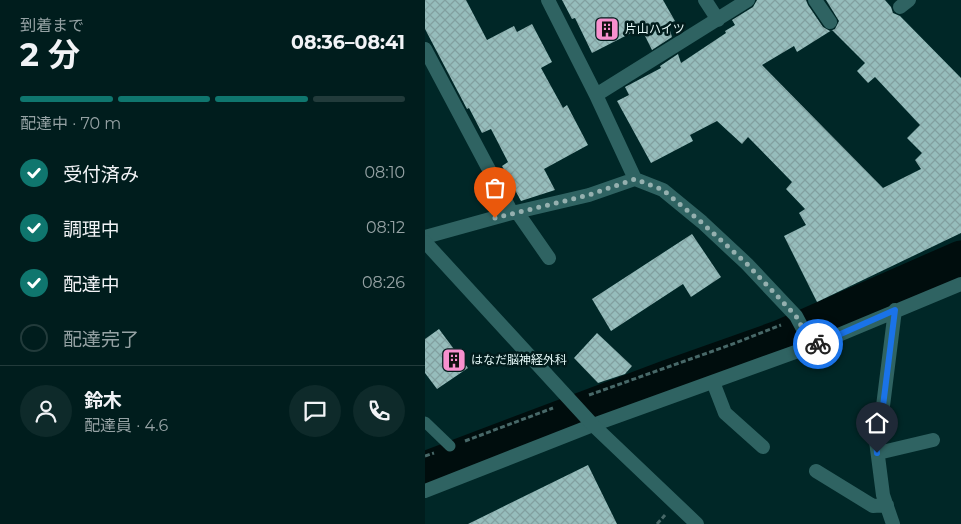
<!DOCTYPE html>
<html lang="ja">
<head>
<meta charset="utf-8">
<style>
  :root { --surface:#001d1d; --page:#0e2a2a; --text:#f1f3f6; --muted:#95a2a4; --line:#223b3b; --accent:#0f766e }
  body { margin:0; font-family:Montserrat,"Noto Sans JP",sans-serif; background:var(--page); color:var(--text); height:100vh; display:flex; flex-direction:column; font-size:19px; white-space:nowrap }
  * { box-sizing:border-box; margin:0 }
  p { font-size:16px; color:var(--muted) }
  .icon { flex:none; width:28px; height:28px; fill:none; stroke:currentColor; stroke-width:2; stroke-linecap:round; stroke-linejoin:round }
  .map { position:relative; flex:1; overflow:hidden }
  .side { display:flex; flex-direction:column; background:var(--surface); width:425px }
  .side>* { flex:none }
  .pin { position:absolute; display:grid; place-items:center; width:42px; height:42px; color:#fff; margin:-51px -21px; border-radius:50% 50% 50% 0; rotate:-45deg; box-shadow:0 0 5px #0007 }
  .pin .icon { rotate:45deg }
  .courier { position:absolute; display:grid; place-items:center; width:50px; height:50px; margin:-25px; border:4px solid #1a73e8; border-radius:50%; background:#fff; color:#222; box-shadow:0 1px 6px #0007 }
  .head em { font-style:normal; font-weight:700 }
  .head div { display:flex; flex-direction:column-reverse }
  .head { display:flex; align-items:center; justify-content:space-between; height:85px; padding:0 20px }
  h1 { font-size:32px; font-weight:700; line-height:38px }
  .bar { display:grid; grid-template-columns:repeat(4,1fr); gap:8px 5px; align-content:center; height:60px; padding:0 20px }
  .bar i { height:6px; border-radius:4px; background:var(--line) }
  .bar .on { background:var(--accent) }
  .bar p { grid-column:span 4 }
  .line { display:flex; align-items:center; gap:12px; padding:0 20px; border-top:1px solid var(--line) }
  .line div { flex:1 }
  .round { display:grid; place-items:center; flex:none; width:52px; height:52px; border-radius:26px; background:var(--page) }
  ol { padding:0 20px; list-style:none }
  li { display:flex; align-items:center; gap:15px; height:55px }
  li p { margin-inline-start:auto }
  li .icon { padding:5px; border-radius:50%; background:var(--accent); color:#fff; stroke-width:4 }
  li:last-child { color:var(--muted) }
  li i { width:28px; height:28px; border:2px solid var(--line); border-radius:50% }
  main { display:flex; flex:1; min-height:0 }
  .map>svg:first-child { display:block }
</style>
</head>
<body>
<main>
<section class="side">
<div class="head"><div><h1>2 分</h1><p>到着まで</p></div><em>08:36–08:41</em></div>
<div class="bar"><i class="on"></i><i class="on"></i><i class="on"></i><i></i><p>配達中 · 70 m</p></div>
<ol>
<li><svg class="icon" aria-label="check" viewBox="0 0 24 24"><path d="M5 12l5 5 9-10"/></svg>受付済み<p>08:10</p></li>
<li><svg class="icon" aria-label="check" viewBox="0 0 24 24"><path d="M5 12l5 5 9-10"/></svg>調理中<p>08:12</p></li>
<li><svg class="icon" aria-label="check" viewBox="0 0 24 24"><path d="M5 12l5 5 9-10"/></svg>配達中<p>08:26</p></li>
<li><i></i>配達完了</li>
</ol>
<div class="line" style="height:90px"><a class="round"><svg class="icon" aria-label="person" viewBox="0 0 24 24"><circle cx="12" cy="8" r="4"/><path d="M4 21q1-7 8-7t8 7"/></svg></a><div><b>鈴木</b><p>配達員 · 4.6</p></div><a class="round"><svg class="icon" aria-label="chat" viewBox="0 0 24 24"><path d="M4 5h16v11H9l-5 4z"/></svg></a><a class="round"><svg class="icon" aria-label="phone" viewBox="0 0 24 24"><path d="M5 4h4l2 5-3 2q2 4 5 5l2-3 5 2v4C11 20 4 13 5 4z"/></svg></a></div>
</section>
<div class="map">
<svg width="536" height="524" viewBox="0 0 536 524">
  <defs>
    <pattern id="building-cross-hatch" width="8" height="8" patternUnits="userSpaceOnUse" patternTransform="scale(1.25)"><rect width="8" height="8" fill="#96bdbc"/><path d="M0 0l8 8M0 8l8-8" fill="none" stroke="#82a0a0"/></pattern>
  </defs>
  <rect width="100%" height="100%" fill="#002727"/>
  <g fill="none" stroke-linecap="round" stroke-linejoin="round">
    <!-- river -->
    <path stroke="#000d0d" stroke-width="39" d="M 0,471 L 244,379 L 354,340 L 536,260"/>
  </g>
  <!-- building -->
  <path fill="url(#building-cross-hatch)" fill-rule="evenodd" d="M 0,0 L 41,0 L 62,40 L 89,26 L 92,32 L 107,24 L 127,62 L 116,68 L 138,108 L 142,105 L 163,145 L 119,169 L 130,190 L 96,201 L 77,166 L 83,162 L 66,129 L 57,133 L 44,108 L 42,109 L 0,29 Z
    M 137,0 L 238,0 L 250,21 L 243,24 L 247,37 L 227,50 L 216,28 L 167,53 L 150,18 L 147,19 Z
    M 332,0 L 381,0 L 383,5 L 398,27 L 405,31 L 410,29 L 414,21 L 401,0 L 460,0 L 466,7 L 468,13 L 475,16 L 536,78 L 536,233 L 392,302 L 359,236 L 381,225 L 374,213 L 380,209 L 361,189 L 367,182 L 323,137 L 317,144 L 292,121 L 265,135 L 268,141 L 226,163 L 192,101 L 204,95 L 200,87 L 236,68 L 235,66 L 253,54 L 256,63 L 301,33 L 300,31 L 310,25 L 307,20 L 328,7 ZM 407,30 L 440,63 L 432,71 L 443,83 L 450,77 L 495,125 L 482,138 L 497,153 L 490,160 L 496,169 L 458,188 L 337,65 L 369,46 L 372,52 Z
    M 267,234 L 296,277 L 266,297 L 258,284 L 186,331 L 167,299 Z
    M 14,329 L 43,368 L 12,389 L 0,373 L 0,339 Z
    M 172,333 L 207,366 L 200,374 L 173,383 L 149,358 Z
    M 163,465 L 192,524 L 43,524 Z"/>
  <g fill="none" stroke-linecap="round" stroke-linejoin="round">
    <!-- path -->
    <path stroke="#476868" stroke-width="3" stroke-dasharray="5 2.5" stroke-linecap="butt" d="M 164,395 L 305,345 L 356,325
      M 40,441 L 128,408
      M 0,456 L 9,453
      M 232,524 L 240,515"/>
    <!-- service -->
    <path stroke="#2f6362" stroke-width="11" d="M 0,422 L 25,446"/>
    <!-- minor -->
    <path stroke="#2f6362" stroke-width="14" d="M 123,0 L 171,95 L 210,179 L 238,190 L 277,222 L 322,264 L 371,316 L 387,346
      M 280,0 L 293,20
      M 390,0 L 405,22
      M 475,7 L 484,0
      M 0,49 L 87,213
      M 171,95 L 323,0
      M 92,212 L 124,258
      M 0,237 L 87,213 L 164,195 L 210,179
      M 288,382 L 300,413 L 338,447
      M 453,453 L 508,440
      M 391,471 L 448,506 L 462,505
      M 0,491 L 168,425 L 387,346 L 536,284
      M 468,524 L 458,495 L 450,433 L 458,406 L 470,310"/>
    <!-- tertiary -->
    <path stroke="#2f6362" stroke-width="14" d="M 0,242 L 168,425 L 272,524"/>
  </g>
  <g fill="none" stroke-linecap="round" stroke-linejoin="round">
    <!-- done -->
    <path stroke="#95b0af" stroke-width="5" stroke-dasharray="0 9" d="M 70,218 L 164,195 L 210,179 L 238,190 L 276,222 L 322,264 L 371,316 L 387,346 L 393,344"/>
    <!-- route -->
    <path stroke="#1a73e8" stroke-width="6" d="M 393,344 L 470,310 L 458,406 L 450,433 L 452,453"/>
  </g>
  <!-- icons -->
  <defs>
    <g id="building-square" transform="scale(1.25)"><rect x="-9" y="-9" width="18" height="18" rx="4" fill="#f790ce" stroke="#011c1c"/><path d="M-4-6H4V6H1V3H-1V6H-4ZM-2.5-4.3h1.7v1.8h-1.7ZM.8-4.3h1.7v1.8H.8ZM-2.5-1h1.7V.8h-1.7ZM.8-1h1.7V.8H.8Z" fill="#111"/></g>
  </defs>
  <g fill-rule="evenodd">
    <use href="#building-square" x="182" y="29"/>
    <use href="#building-square" x="29" y="360"/>
  </g>
  <g text-anchor="middle" stroke-width="5" stroke-linejoin="round" paint-order="stroke">
    <!-- poi labels -->
    <g font-size="12" fill="#e5f9f8" stroke="#011c1c" text-anchor="start">
      <text x="200" y="33">片山ハイツ</text>
      <text x="46" y="364">はなだ脳神経外科</text>
    </g>
  </g>
</svg>
<div class="pin" style="left:70px;top:218px;background:#ea580c"><svg class="icon" aria-label="bag" viewBox="0 0 24 24"><path d="M5 8h14l-1 12H6zM9 8a3 3 0 0 1 6 0"/></svg></div>
<div class="pin" style="left:452px;top:453px;background:#1f2937"><svg class="icon" aria-label="home" viewBox="0 0 24 24"><path d="M3 11l9-7 9 7M6 9v11h12V9"/></svg></div>
<div class="courier" style="left:393px;top:344px"><svg class="icon" aria-label="bike" viewBox="0 0 24 24"><circle cx="6" cy="16" r="4"/><circle cx="18" cy="16" r="4"/><path d="M6 16l4-8h5l3 8M10 8l3 8H6M13 5h3"/></svg></div>
</div>
</main>
</body>
</html>
